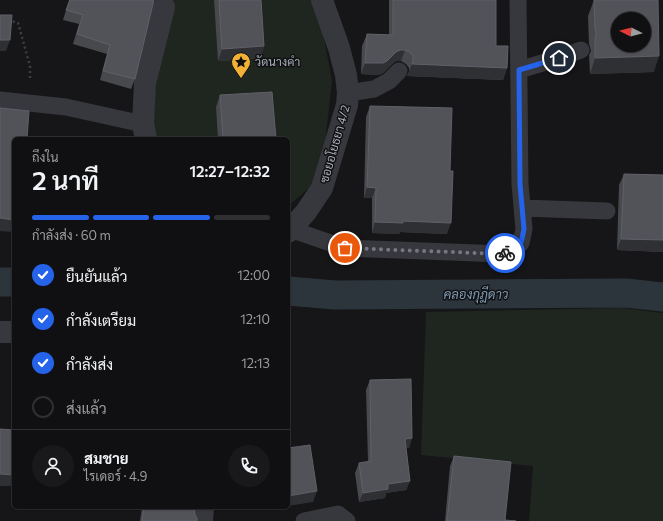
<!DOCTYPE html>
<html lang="th">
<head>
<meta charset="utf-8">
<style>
  :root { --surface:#101012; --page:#19191b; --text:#f1f3f6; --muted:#9c9d9f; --line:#303032; --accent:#2563eb }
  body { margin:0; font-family:Commissioner,Sarabun,sans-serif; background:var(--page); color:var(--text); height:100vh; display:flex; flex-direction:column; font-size:15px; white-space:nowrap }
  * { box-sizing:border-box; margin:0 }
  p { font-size:13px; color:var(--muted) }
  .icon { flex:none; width:22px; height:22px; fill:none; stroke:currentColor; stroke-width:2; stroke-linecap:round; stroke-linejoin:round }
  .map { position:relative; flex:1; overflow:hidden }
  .side { position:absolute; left:12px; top:137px; width:278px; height:372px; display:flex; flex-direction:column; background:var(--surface); border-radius:6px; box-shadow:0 1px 3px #0004,0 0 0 1px var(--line) }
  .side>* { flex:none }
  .needle { width:26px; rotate:276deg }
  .fabs { position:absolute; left:611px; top:12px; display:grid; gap:8px }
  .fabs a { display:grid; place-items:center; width:40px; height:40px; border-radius:50%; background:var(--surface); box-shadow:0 1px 3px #0004,0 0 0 1px var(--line); font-size:20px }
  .pin { position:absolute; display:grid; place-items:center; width:34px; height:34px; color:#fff; margin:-17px; border:2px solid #fff; border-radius:50%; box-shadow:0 1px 4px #0007 }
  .courier { position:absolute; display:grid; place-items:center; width:40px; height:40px; margin:-20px; border:3px solid #2563eb; border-radius:50%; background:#fff; color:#222; box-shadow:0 1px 5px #0007 }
  .headline em { font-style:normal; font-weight:600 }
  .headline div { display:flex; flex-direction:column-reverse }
  .headline { display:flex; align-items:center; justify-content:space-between; height:68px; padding:0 20px }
  h1 { font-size:26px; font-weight:600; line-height:30px }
  .bar { display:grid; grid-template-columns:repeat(4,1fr); gap:6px 4px; align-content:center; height:48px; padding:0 20px }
  .bar i { height:5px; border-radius:3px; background:var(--line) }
  .bar .current { background:var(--accent) }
  .bar p { grid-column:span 4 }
  .line { display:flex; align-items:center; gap:10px; padding:0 20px; border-top:1px solid var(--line) }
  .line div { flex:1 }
  .round { display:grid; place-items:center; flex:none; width:42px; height:42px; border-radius:21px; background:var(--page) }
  ol { padding:0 20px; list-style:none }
  li { display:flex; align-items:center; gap:12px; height:44px }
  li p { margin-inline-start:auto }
  li .icon { padding:4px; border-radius:50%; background:var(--accent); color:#fff; stroke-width:4 }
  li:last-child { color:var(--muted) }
  li i { width:22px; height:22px; border:2px solid var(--line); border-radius:50% }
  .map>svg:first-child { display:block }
</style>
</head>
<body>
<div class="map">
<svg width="663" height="521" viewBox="0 0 663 521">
  <rect width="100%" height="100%" fill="#161618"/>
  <!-- green -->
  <path fill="#1e261f" d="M 169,0 L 317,0 L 332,81 L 321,178 L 288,206 L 288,139 L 156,139 L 146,104 Z
    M 623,308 L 663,313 L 663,521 L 529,521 L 533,466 L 421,455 L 426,312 Z"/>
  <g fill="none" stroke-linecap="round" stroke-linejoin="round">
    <!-- canal -->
    <path stroke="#2c353c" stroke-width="29" d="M 0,282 L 14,282
      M 288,291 L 335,295 L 626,293 L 663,297"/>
    <!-- path -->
    <path stroke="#3d3f44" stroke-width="2.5" stroke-dasharray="2 3" stroke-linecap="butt" d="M 8,20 L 18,23 L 30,66 L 30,81"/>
    <!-- service -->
    <path stroke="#37383d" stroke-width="17" d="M 519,70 L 559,58 L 581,50
      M 348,93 L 374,89 L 389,81 L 399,71
      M 0,100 L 66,107 L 143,124
      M 522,208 L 607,211
      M 290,229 L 345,248 L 503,254 L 513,249 L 521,243 L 524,229 L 520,184 L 518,0
      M 304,521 L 338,514 L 347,521"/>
    <!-- minor -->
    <path stroke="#37383d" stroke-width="22" d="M 146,139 L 143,124 L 145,83 L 164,7
      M 288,232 L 306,212 L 322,188 L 347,105 L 348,93 L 346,75 L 339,48 L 322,0
      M 0,332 L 14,332
      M 202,521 L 203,507"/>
  </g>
  <!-- wall -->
  <path fill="#47494d" d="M 69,0 L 154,0 L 135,79 L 131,89 L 100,80 L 107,54 L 73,44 L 79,24 L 63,20 Z
    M 214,0 L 261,0 L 264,46 L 260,58 L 218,61 Z
    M 389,0 L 496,0 L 496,46 L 507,68 L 503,80 L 407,76 L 409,72 L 409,68 L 406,64 L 401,61 L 396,61 L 392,64 L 383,73 L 379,75 L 361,74 L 362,46 L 367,34 L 389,35 Z
    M 594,0 L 654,72 L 590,74 L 589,55 L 591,51 L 590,47 L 589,44 L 588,16 Z
    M 220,95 L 276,139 L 218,139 L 216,107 Z
    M 370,106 L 447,234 L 400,232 L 399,234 L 372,233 L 372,198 L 364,198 L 366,117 Z
    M 624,174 L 663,175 L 663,252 L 617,250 L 619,185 Z
    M 370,380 L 412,438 L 409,448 L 406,448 L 410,481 L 406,490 L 386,493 L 385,498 L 359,502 L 355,473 L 359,463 L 368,462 L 366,390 Z
    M 454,456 L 505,520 L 516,521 L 445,521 L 450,466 Z
    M 142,507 L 194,507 L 195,515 L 197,521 L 140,521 Z"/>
  <!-- shaded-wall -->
  <path fill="#2f3033" d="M 0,40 L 10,40 L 6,51 L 0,51 Z
    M 264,46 L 260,58 L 218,61 L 222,49 Z
    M 400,50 L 405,50 L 401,61 L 396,61 L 392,64 L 383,73 L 379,75 L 361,74 L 365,63 L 396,52 Z
    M 659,56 L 654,72 L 590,74 L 595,58 Z
    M 412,64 L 507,68 L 503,80 L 407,76 Z
    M 367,187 L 376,188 L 372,198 L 364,198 Z
    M 0,218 L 14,220 L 14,232 L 0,231 Z
    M 403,221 L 451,223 L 447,234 L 400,232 L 399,234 L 372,233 L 375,222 Z
    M 621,239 L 663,240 L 663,252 L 617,250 Z
    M 412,438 L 409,448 L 401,448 L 405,439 Z
    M 0,474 L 14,475 L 14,486 L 0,486 Z
    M 410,481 L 406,490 L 386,493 L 385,498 L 359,502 L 363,493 L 388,484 Z
    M 317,491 L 313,502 L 288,506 L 288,496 Z
    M 269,507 L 284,507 L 268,509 Z"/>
  <!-- building -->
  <path fill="#525359" stroke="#5f6168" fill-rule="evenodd" d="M 70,0 L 154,0 L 135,79 L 103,71 L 110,45 L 77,34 L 83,15 L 66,10 Z
    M 219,0 L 261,0 L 264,46 L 222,49 Z
    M 393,0 L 496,0 L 496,46 L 508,46 L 507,68 L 412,64 L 413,62 L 413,56 L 410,52 L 405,50 L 400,50 L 396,52 L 387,61 L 383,63 L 365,63 L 367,34 L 393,35 Z
    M 594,0 L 658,0 L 659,56 L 595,58 L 595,40 L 596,36 L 596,32 L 595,29 ZM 618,19 L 644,19 L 644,45 L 618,45 Z
    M 0,15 L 12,15 L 10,40 L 0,40 Z
    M 272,92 L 276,139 L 223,139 L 220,95 Z
    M 370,106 L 452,108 L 450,171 L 453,171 L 451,223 L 403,221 L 403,223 L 375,222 L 376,188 L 367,187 Z
    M 0,108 L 29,111 L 27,139 L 14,139 L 14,220 L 0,218 Z
    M 624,174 L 663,175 L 663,240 L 621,239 Z
    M 411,379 L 412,438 L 405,439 L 410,481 L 388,484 L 388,489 L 363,493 L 359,463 L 371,461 L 370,380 Z
    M 0,429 L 14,430 L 14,475 L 0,474 Z
    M 310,445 L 317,491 L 288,496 L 288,448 Z
    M 454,456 L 511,462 L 505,520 L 516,521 L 447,521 Z
    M 144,507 L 194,507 L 195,515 L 197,518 L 197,521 L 142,521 Z"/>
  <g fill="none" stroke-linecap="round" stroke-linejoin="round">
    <!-- done -->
    <path stroke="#757880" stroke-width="4" stroke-dasharray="0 7.2" d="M 345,248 L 503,254 L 505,253"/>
    <!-- route -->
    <path stroke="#2563eb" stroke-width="5" d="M 505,253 L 513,249 L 521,243 L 524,229 L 520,184 L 519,70 L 559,58"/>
  </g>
  <!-- icons -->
  <defs>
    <g id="sight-pin" transform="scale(1)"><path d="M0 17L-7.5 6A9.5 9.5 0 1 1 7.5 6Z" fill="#f2b134" stroke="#111113"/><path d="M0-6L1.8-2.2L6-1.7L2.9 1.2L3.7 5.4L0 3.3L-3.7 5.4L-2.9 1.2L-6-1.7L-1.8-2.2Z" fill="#111"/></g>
  </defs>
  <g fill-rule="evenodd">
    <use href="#sight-pin" x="241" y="62"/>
  </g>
  <g text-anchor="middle" stroke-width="3" stroke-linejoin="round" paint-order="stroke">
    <!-- poi labels -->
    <g font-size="12" fill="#a8adb8" stroke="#111113" text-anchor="start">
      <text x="255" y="66">วัดนางคำ</text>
    </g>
    <!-- street labels -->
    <g font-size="12" fill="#a8adb8" stroke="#111113">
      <text transform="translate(335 144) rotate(-74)" y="4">ซอยอโยธยา 4/2</text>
    </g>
    <!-- water labels -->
    <g font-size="13" font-style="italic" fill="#7f9bb3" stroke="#111113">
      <text x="476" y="299">คลองกุฎีดาว</text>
    </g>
  </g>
</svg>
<div class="fabs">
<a><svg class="needle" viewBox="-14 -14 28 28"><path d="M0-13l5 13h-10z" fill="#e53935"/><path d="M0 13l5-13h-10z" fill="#9c9d9f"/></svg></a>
</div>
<div class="pin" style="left:345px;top:248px;background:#ea580c"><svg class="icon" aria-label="bag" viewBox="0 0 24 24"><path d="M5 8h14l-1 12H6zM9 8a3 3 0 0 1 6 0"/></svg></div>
<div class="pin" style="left:559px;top:58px;background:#1f2937"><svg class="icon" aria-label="home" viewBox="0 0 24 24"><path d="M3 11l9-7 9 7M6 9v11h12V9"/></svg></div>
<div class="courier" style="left:505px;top:253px"><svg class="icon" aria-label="bike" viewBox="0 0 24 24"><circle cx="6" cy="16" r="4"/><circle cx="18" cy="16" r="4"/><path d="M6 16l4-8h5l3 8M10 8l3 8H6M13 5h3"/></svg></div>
<section class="side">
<div class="headline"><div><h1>2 นาที</h1><p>ถึงใน</p></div><em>12:27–12:32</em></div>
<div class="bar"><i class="current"></i><i class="current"></i><i class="current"></i><i></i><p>กำลังส่ง · 60 m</p></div>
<ol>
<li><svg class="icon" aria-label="check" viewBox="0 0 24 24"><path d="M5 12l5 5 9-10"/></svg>ยืนยันแล้ว<p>12:00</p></li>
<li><svg class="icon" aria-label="check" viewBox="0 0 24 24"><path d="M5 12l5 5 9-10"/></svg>กำลังเตรียม<p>12:10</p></li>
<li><svg class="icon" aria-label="check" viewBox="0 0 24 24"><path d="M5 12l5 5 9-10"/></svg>กำลังส่ง<p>12:13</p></li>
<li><i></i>ส่งแล้ว</li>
</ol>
<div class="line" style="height:72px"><a class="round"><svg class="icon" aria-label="person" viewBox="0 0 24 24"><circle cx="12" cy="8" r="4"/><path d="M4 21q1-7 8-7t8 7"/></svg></a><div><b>สมชาย</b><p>ไรเดอร์ · 4.9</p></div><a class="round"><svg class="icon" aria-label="phone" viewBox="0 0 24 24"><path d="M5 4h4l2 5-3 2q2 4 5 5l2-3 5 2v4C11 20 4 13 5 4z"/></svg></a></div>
</section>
</div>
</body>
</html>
